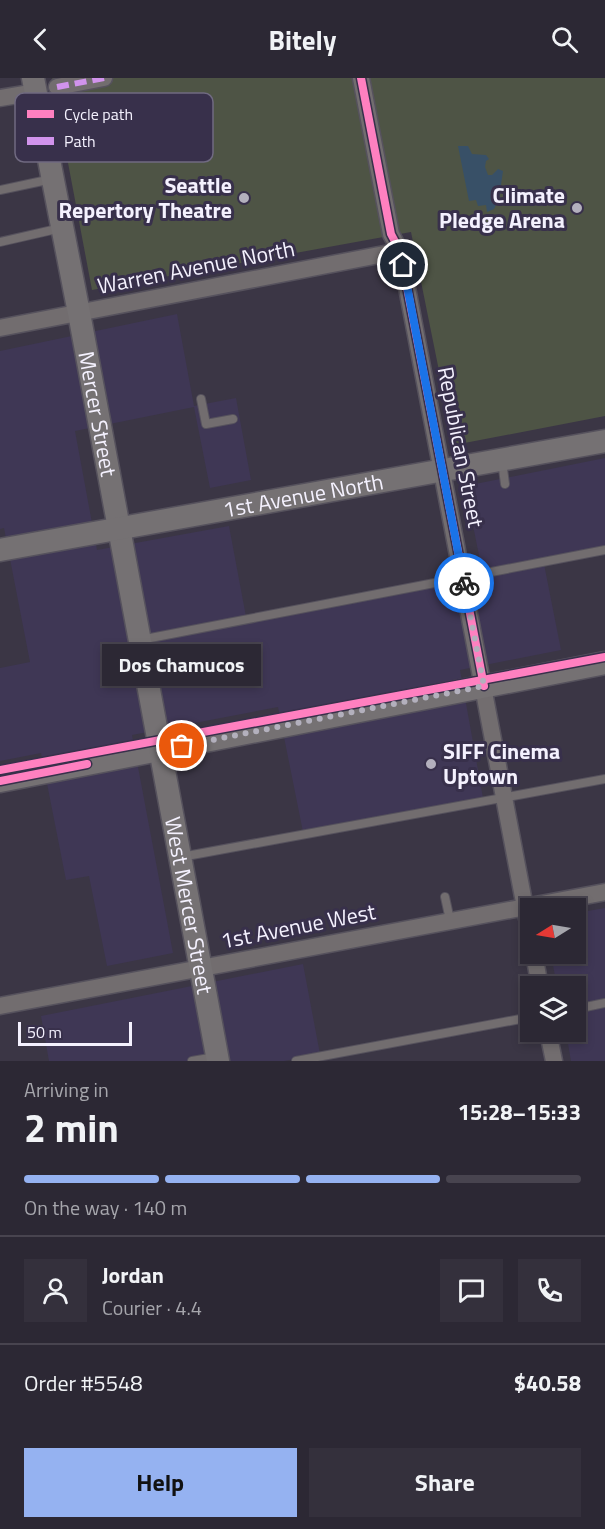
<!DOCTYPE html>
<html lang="en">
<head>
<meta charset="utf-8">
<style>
  :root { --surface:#2c2834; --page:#34303c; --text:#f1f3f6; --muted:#a6a6ac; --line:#48444f; --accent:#95b2f1 }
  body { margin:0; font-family:"Titillium Web",sans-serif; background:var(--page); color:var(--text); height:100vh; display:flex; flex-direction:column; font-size:22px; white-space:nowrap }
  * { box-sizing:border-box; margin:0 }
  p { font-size:20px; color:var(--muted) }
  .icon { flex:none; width:33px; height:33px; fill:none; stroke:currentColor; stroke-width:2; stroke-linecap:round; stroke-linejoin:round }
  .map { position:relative; height:983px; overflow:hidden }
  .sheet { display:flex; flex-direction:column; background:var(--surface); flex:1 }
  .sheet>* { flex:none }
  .needle { width:39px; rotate:259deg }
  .buttons { position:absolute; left:520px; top:820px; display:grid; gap:12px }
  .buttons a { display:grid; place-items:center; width:66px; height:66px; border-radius:0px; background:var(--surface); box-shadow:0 3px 9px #0003,0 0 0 2px var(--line); font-size:30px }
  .scale { position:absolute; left:18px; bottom:15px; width:114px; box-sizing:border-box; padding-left:6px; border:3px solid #f4f1fe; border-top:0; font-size:16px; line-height:21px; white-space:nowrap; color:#f4f1fe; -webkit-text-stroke:4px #38304b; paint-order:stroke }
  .pin { position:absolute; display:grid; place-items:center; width:51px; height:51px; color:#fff; margin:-26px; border:3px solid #fff; border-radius:50%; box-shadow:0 2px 6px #0007 }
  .courier { position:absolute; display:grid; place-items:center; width:60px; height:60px; margin:-30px; border:4px solid #1a73e8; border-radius:50%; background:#fff; color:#222; box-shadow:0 2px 8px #0007 }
  .bubble { position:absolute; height:42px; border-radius:0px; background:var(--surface); box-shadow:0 3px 9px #0003,0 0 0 2px var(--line); font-size:20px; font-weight:700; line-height:42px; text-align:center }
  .headline em { font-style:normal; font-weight:700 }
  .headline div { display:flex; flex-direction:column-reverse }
  .headline { display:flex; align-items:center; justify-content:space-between; height:102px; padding:0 24px }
  h1 { font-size:39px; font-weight:700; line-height:45px }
  .bar { display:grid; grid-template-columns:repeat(4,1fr); gap:9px 6px; align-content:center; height:72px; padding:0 24px }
  .bar i { height:8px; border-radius:4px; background:var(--line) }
  .bar .on { background:var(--accent) }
  .bar p { grid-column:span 4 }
  .line { display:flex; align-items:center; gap:15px; padding:0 24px; border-top:2px solid var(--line) }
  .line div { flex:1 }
  .round { display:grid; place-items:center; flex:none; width:63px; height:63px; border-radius:0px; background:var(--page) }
  .primary-button { display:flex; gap:12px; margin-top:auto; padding:12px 24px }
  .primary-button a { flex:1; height:69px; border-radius:0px; background:var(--accent); color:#111; font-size:24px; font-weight:700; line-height:69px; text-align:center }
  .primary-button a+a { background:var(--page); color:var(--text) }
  header { display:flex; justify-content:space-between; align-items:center; height:78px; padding:0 24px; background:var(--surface); font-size:27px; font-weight:700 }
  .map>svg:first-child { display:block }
</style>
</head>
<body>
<header><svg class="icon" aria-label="back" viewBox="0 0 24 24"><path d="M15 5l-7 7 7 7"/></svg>Bitely<svg class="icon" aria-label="search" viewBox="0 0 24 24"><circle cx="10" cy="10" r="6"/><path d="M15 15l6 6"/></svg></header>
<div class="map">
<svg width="605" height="983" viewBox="0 0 605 983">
  <rect width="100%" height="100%" fill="#3b3645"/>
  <!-- built -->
  <path fill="#3f3755" d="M 177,236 L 194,328 L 236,320 L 251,402 L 210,410 L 194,329 L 75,353 L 97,472 L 229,448 L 247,544 L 483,497 L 465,408 L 605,380 L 605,468 L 543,481 L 561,572 L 460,592 L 483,720 L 303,754 L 278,629 L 132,657 L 173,875 L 107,888 L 89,798 L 66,802 L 41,675 L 0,683 L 0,590 L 30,584 L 4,450 L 0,451 L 0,273 Z
    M 605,830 L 605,983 L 571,983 L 566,954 L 576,954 L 576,909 L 557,909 L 551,876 L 576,876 L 576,835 Z
    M 303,886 L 320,976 L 284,983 L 49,983 L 41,938 Z"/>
  <!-- green -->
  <path fill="#4e5445" d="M 52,0 L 605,0 L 605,338 L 454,367 L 411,154 L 92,212 Z"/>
  <!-- water -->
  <path fill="#385067" d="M 458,68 L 468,68 L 472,76 L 486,77 L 489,81 L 486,83 L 485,89 L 488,97 L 492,97 L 498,91 L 503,93 L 499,121 L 494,131 L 487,134 L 486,127 L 478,128 L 476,122 L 469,123 Z"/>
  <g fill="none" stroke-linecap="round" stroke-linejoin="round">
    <!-- lane casing -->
    <g stroke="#56525d" stroke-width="10">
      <path id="lane" d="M 0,112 L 52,101
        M 0,164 L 61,150
        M 201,321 L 206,346 L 233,341
        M 502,383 L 505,406
        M 140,562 L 605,472
        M 181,779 L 605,701
        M 445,819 L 450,842
        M 576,931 L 605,925
        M 192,983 L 215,979
        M 296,983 L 531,939"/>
    </g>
    <!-- street casing -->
    <g stroke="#56525d" stroke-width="19">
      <path id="street" d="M 361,0 L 391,156 L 400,173 L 531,861
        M 57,9 L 104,0
        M 0,20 L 36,14
        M 0,250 L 400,173
        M 534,876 L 540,909
        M 0,928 L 605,814
        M 548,954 L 554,983"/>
    </g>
    <!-- secondary casing -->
    <g stroke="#56525d" stroke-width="25">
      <g id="secondary">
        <path id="s1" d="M 33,0 L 79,235 L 218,983"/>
        <path id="s2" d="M 0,472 L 605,363"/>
        <path d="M 0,703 L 605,585"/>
      </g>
    </g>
    <!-- lane -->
    <use href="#lane" stroke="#726d6f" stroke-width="8"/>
    <!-- street -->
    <use href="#street" stroke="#726d6f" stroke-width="16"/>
    <!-- secondary -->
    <use href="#secondary" stroke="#757173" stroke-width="22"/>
    <!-- quiet -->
    <path stroke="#d193ec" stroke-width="6" stroke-dasharray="12 6" stroke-linecap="butt" d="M 57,9 L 104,0"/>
    <!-- cycleway casing -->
    <g stroke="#38304b" stroke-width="11">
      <path id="cycleway" d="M 361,0 L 391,156 L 400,173 L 484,608
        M 0,692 L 605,579
        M 0,703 L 87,686"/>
    </g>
    <!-- cycleway -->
    <use href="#cycleway" stroke="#ff80c0" stroke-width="8"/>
  </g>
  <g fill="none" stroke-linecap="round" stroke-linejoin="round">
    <!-- done -->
    <path stroke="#b3b0bd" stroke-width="6" stroke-dasharray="0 10.8" d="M 182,668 L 484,608 L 464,505"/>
    <!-- route -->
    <path stroke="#1a73e8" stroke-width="8" d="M 403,187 L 464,505"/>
  </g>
  <!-- markers -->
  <g fill="#b3b0bd" stroke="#38304b" stroke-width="2">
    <circle cx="244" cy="120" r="6"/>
    <circle cx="577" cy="130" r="6"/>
    <circle cx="431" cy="686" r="6"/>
  </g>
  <g text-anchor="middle" stroke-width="6" stroke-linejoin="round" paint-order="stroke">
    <!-- poi labels -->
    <g font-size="22" font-weight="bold" fill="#f4f1fe" stroke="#38304b" text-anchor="end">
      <text x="232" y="115">Seattle<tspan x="232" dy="25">Repertory Theatre</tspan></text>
      <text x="565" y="125">Climate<tspan x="565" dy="25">Pledge Arena</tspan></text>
      <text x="443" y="681" text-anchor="start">SIFF Cinema<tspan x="443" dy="25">Uptown</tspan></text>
    </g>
    <!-- street labels -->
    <g font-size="22" fill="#f4f1fe" stroke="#38304b">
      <text transform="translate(196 189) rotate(-11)" y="8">Warren Avenue North</text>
      <text dy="8" stroke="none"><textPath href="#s1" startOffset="342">Mercer Street</textPath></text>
      <text transform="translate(461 369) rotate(79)" y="8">Republican Street</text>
      <text dy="8" stroke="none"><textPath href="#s2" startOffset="308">1st Avenue North</textPath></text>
      <text dy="8" stroke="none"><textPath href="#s1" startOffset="842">West Mercer Street</textPath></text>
      <text transform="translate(298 848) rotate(-11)" y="8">1st Avenue West</text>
    </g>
  </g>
  <!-- legend -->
  <rect x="15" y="15" width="198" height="69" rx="9" fill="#38304b" stroke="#706a81" stroke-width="1.5"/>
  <rect x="27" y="32" width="27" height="8" fill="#ff80c0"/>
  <rect x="27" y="59" width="27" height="8" fill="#d193ec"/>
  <g font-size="16" fill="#f4f1fe">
    <text x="64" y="42">Cycle path</text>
    <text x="64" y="69">Path</text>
  </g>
</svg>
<div class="buttons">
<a><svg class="needle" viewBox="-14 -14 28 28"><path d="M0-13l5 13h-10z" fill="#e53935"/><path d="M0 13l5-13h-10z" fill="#a6a6ac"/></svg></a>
<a><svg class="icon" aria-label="layers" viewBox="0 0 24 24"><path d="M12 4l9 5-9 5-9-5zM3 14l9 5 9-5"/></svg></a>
</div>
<div class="scale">50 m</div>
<div class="pin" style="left:182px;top:668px;background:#ea580c"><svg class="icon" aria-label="bag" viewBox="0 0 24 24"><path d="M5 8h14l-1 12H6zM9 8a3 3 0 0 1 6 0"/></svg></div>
<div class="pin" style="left:403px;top:187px;background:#1f2937"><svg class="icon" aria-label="home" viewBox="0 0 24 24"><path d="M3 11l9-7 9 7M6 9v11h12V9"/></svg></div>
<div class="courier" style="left:464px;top:505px"><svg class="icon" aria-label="bike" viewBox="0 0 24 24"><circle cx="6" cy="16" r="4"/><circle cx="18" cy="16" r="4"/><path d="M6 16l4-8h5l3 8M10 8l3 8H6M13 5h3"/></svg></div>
<div class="bubble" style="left:102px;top:566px;width:159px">Dos Chamucos</div>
</div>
<section class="sheet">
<div class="headline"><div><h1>2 min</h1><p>Arriving in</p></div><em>15:28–15:33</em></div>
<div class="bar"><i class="on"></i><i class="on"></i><i class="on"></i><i></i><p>On the way · 140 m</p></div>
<div class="line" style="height:108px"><a class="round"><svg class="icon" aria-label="person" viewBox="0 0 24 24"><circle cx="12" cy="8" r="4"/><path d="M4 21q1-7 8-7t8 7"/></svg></a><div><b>Jordan</b><p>Courier · 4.4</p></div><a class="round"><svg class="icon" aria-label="chat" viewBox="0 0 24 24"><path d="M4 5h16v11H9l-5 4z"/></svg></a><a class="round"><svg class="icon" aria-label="phone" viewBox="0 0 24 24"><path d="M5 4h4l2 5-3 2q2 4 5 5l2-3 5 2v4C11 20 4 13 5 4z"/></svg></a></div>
<div class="line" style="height:78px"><div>Order #5548</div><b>$40.58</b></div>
<div class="primary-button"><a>Help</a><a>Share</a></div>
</section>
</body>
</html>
